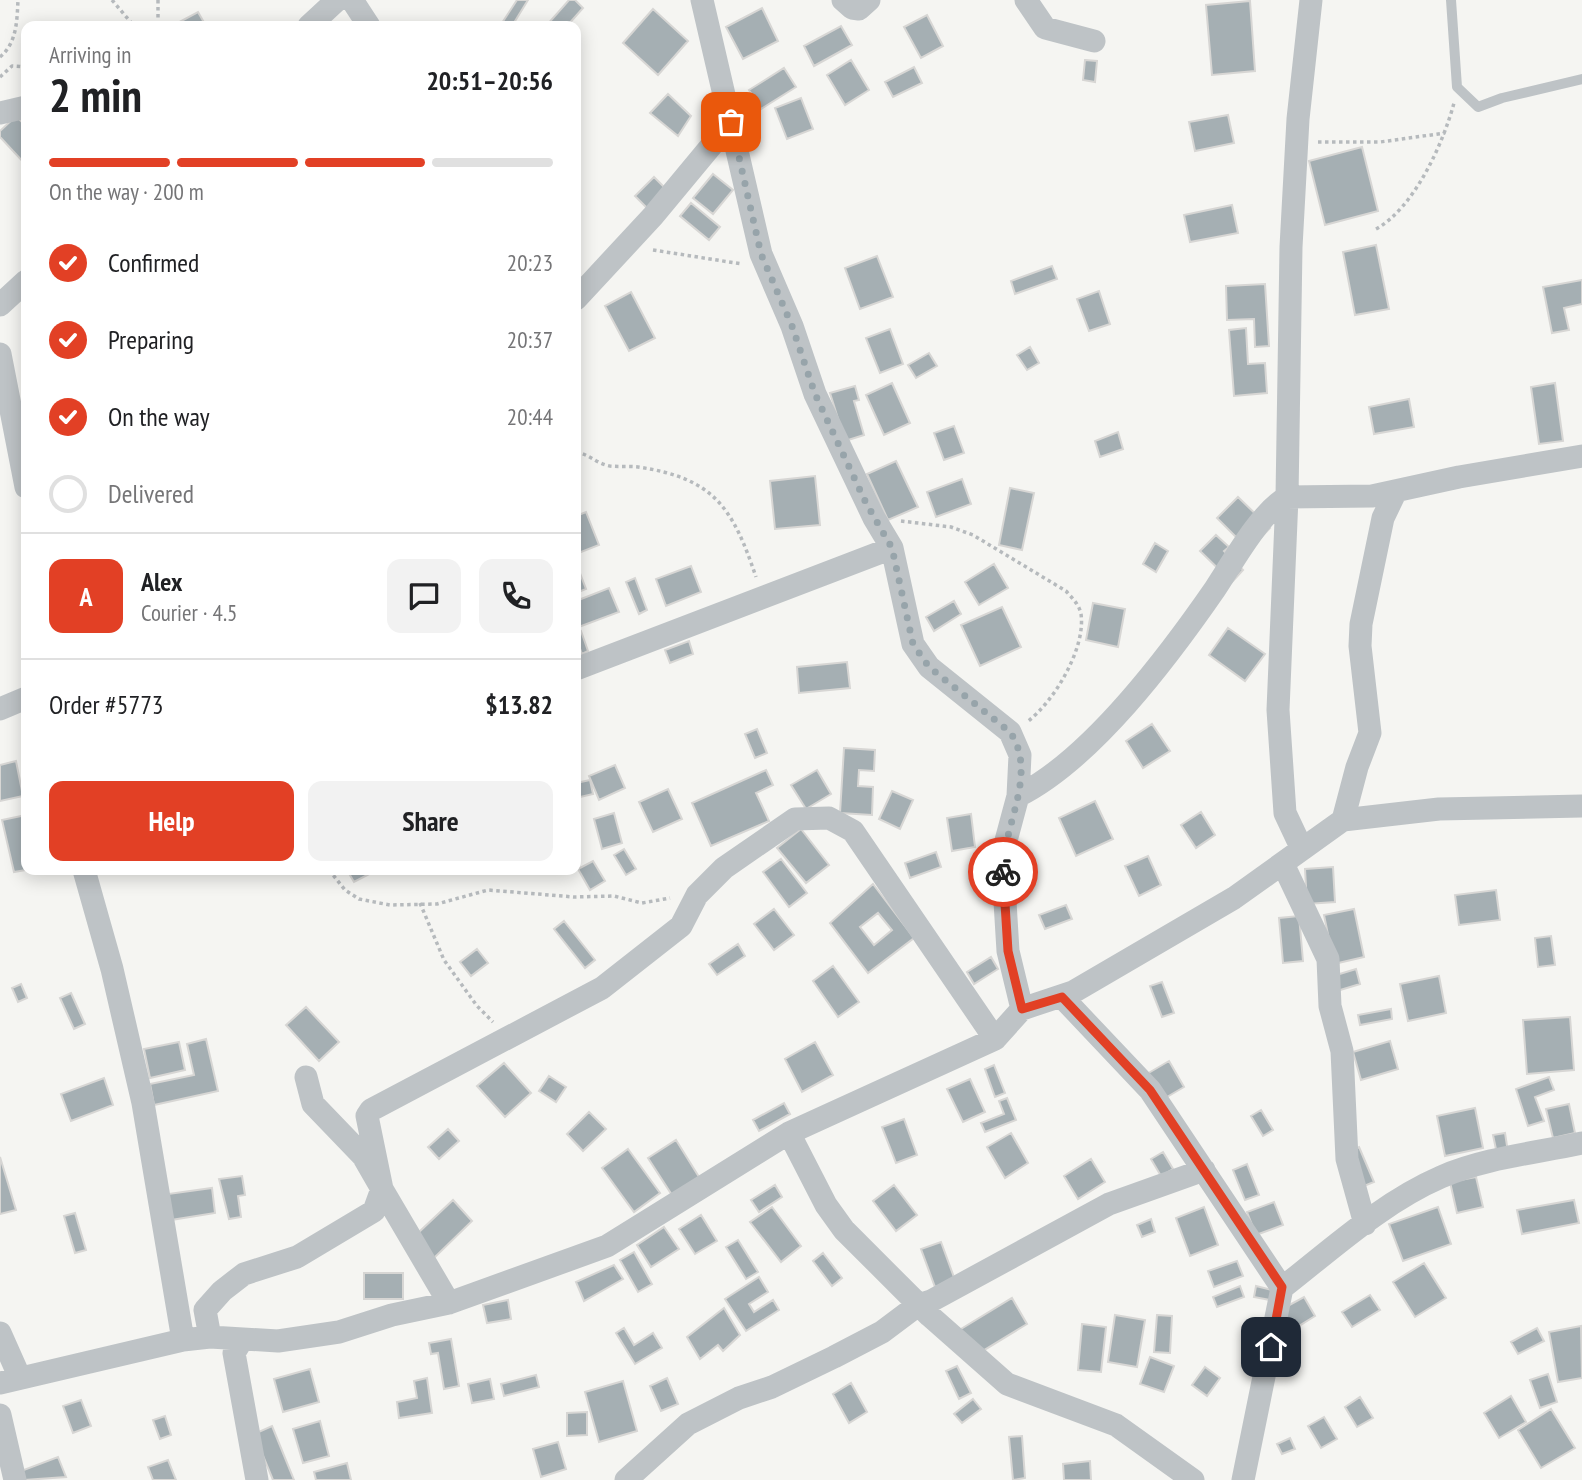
<!DOCTYPE html>
<html lang="en">
<head>
<meta charset="utf-8">
<style>
  :root { --surface:#fff; --page:#f2f2f2; --text:#202124; --muted:#757577; --line:#e0e0e0; --accent:#e24025 }
  body { margin:0; font-family:"PT Sans Narrow",sans-serif; background:var(--page); color:var(--text); height:100vh; display:flex; flex-direction:column; font-size:26px; white-space:nowrap }
  * { box-sizing:border-box; margin:0 }
  p { font-size:23px; color:var(--muted) }
  .icon { flex:none; width:38px; height:38px; fill:none; stroke:currentColor; stroke-width:2; stroke-linecap:round; stroke-linejoin:round }
  .map { position:relative; flex:1; overflow:hidden }
  .details { position:absolute; left:21px; top:21px; width:560px; height:854px; display:flex; flex-direction:column; background:var(--surface); border-radius:14px; box-shadow:0 4px 18px #0003 }
  .details>* { flex:none }
  .pin { position:absolute; display:grid; place-items:center; width:60px; height:60px; color:#fff; margin:-30px; border-radius:14px; box-shadow:0 4px 10px #0006 }
  .courier { position:absolute; display:grid; place-items:center; width:70px; height:70px; margin:-35px; border:5px solid #e24025; border-radius:50%; background:#fff; color:#222; box-shadow:0 2px 9px #0007 }
  .overview em { font-style:normal; font-weight:700 }
  .overview div { display:flex; flex-direction:column-reverse }
  .overview { display:flex; align-items:center; justify-content:space-between; height:119px; padding:0 28px }
  h1 { font-size:46px; font-weight:700; line-height:52px }
  .bar { display:grid; grid-template-columns:repeat(4,1fr); gap:10px 7px; align-content:center; height:84px; padding:0 28px }
  .bar i { height:9px; border-radius:5px; background:var(--line) }
  .bar .active { background:var(--accent) }
  .bar p { grid-column:span 4 }
  .line { display:flex; align-items:center; gap:18px; padding:0 28px; border-top:2px solid var(--line) }
  .line div { flex:1 }
  .round { display:grid; place-items:center; flex:none; width:74px; height:74px; border-radius:14px; background:var(--page) }
  ol { padding:0 28px; list-style:none }
  li { display:flex; align-items:center; gap:21px; height:77px }
  li p { margin-inline-start:auto }
  li .icon { padding:7px; border-radius:50%; background:var(--accent); color:#fff; stroke-width:4 }
  li:last-child { color:var(--muted) }
  li i { width:38px; height:38px; border:4px solid var(--line); border-radius:50% }
  .button { display:flex; gap:14px; margin-top:auto; padding:14px 28px }
  .button a { flex:1; height:80px; border-radius:14px; background:var(--accent); color:#fff; font-size:28px; font-weight:700; line-height:80px; text-align:center }
  .button a+a { background:var(--page); color:var(--text) }
  .map>svg:first-child { display:block }
</style>
</head>
<body>
<div class="map">
<svg width="1582" height="1480" viewBox="0 0 1582 1480">
  <rect width="100%" height="100%" fill="#f5f5f2"/>
  <!-- building -->
  <path fill="#a5afb3" stroke="#d7d6d4" stroke-width="2" fill-rule="evenodd" d="M 517,0 L 528,0 L 512,26 L 500,26 Z
    M 569,0 L 575,0 L 583,8 L 567,26 L 546,26 Z
    M 1250,1 L 1255,71 L 1212,75 L 1206,5 Z
    M 762,8 L 778,41 L 743,59 L 726,27 Z
    M 653,9 L 688,41 L 658,75 L 623,43 Z
    M 198,12 L 206,26 L 172,26 Z
    M 927,15 L 943,46 L 921,58 L 904,27 Z
    M 841,26 L 852,45 L 814,66 L 804,46 Z
    M 851,60 L 869,90 L 845,105 L 827,75 Z
    M 1085,60 L 1097,61 L 1095,82 L 1083,80 Z
    M 914,67 L 922,83 L 893,97 L 885,82 Z
    M 784,68 L 796,87 L 761,109 L 749,90 Z
    M 668,94 L 691,116 L 678,136 L 650,113 Z
    M 801,98 L 813,129 L 787,139 L 775,108 Z
    M 1228,115 L 1234,143 L 1195,151 L 1189,122 Z
    M 16,116 L 26,126 L 26,165 L 0,137 L 0,131 Z
    M 1362,147 L 1378,211 L 1325,225 L 1309,161 Z
    M 713,174 L 733,190 L 713,214 L 693,198 Z
    M 654,177 L 668,191 L 649,210 L 635,196 Z
    M 691,203 L 720,227 L 709,240 L 680,216 Z
    M 1232,205 L 1238,233 L 1190,242 L 1184,215 Z
    M 1376,245 L 1389,309 L 1355,315 L 1343,252 Z
    M 877,256 L 893,297 L 860,309 L 845,268 Z
    M 1052,266 L 1057,279 L 1015,294 L 1011,281 Z
    M 1582,280 L 1582,304 L 1564,308 L 1569,330 L 1552,333 L 1543,287 Z
    M 1265,284 L 1269,346 L 1255,347 L 1254,319 L 1227,320 L 1226,286 Z
    M 1099,291 L 1110,324 L 1089,331 L 1077,299 Z
    M 631,292 L 655,338 L 629,351 L 605,306 Z
    M 1246,328 L 1248,364 L 1265,363 L 1267,393 L 1234,396 L 1229,330 Z
    M 890,329 L 903,364 L 880,373 L 866,338 Z
    M 1030,347 L 1039,363 L 1027,370 L 1017,355 Z
    M 929,353 L 937,366 L 916,378 L 908,365 Z
    M 892,383 L 910,423 L 884,435 L 866,395 Z
    M 1555,383 L 1563,441 L 1539,444 L 1531,387 Z
    M 855,386 L 859,400 L 854,401 L 864,435 L 845,441 L 830,393 Z
    M 1409,399 L 1414,427 L 1374,434 L 1369,407 Z
    M 954,426 L 964,453 L 944,460 L 934,433 Z
    M 1118,432 L 1123,449 L 1100,457 L 1095,441 Z
    M 896,461 L 918,507 L 888,520 L 867,474 Z
    M 815,476 L 820,525 L 775,529 L 770,481 Z
    M 962,479 L 971,504 L 936,517 L 927,492 Z
    M 1010,488 L 1034,493 L 1022,550 L 999,545 Z
    M 1238,497 L 1270,528 L 1249,550 L 1217,518 Z
    M 586,512 L 599,545 L 576,554 L 576,516 Z
    M 1216,535 L 1229,547 L 1224,551 L 1243,570 L 1232,582 L 1200,551 Z
    M 1155,543 L 1168,551 L 1156,572 L 1143,564 Z
    M 994,564 L 1008,588 L 979,605 L 965,582 Z
    M 691,566 L 701,592 L 666,606 L 656,579 Z
    M 578,568 L 586,589 L 576,593 L 576,569 Z
    M 635,578 L 647,610 L 639,614 L 626,582 Z
    M 609,588 L 619,612 L 576,628 L 576,601 Z
    M 954,601 L 961,614 L 934,631 L 926,617 Z
    M 1093,603 L 1125,609 L 1118,647 L 1086,640 Z
    M 1002,607 L 1021,647 L 980,666 L 961,625 Z
    M 1228,628 L 1265,654 L 1245,681 L 1209,655 Z
    M 581,631 L 588,651 L 582,654 L 576,638 L 576,633 Z
    M 689,641 L 693,654 L 670,663 L 665,650 Z
    M 847,662 L 850,688 L 799,693 L 797,667 Z
    M 1152,724 L 1170,751 L 1143,768 L 1126,741 Z
    M 757,729 L 767,753 L 755,758 L 745,734 Z
    M 844,748 L 875,750 L 874,771 L 859,770 L 858,786 L 873,787 L 872,815 L 840,813 Z
    M 16,761 L 23,796 L 0,801 L 0,765 Z
    M 615,765 L 625,788 L 599,800 L 589,776 Z
    M 766,770 L 773,785 L 756,793 L 769,821 L 711,846 L 692,803 Z
    M 817,770 L 831,794 L 806,809 L 791,785 Z
    M 590,780 L 593,794 L 576,798 L 576,783 Z
    M 668,789 L 682,819 L 653,832 L 639,802 Z
    M 892,791 L 913,800 L 900,829 L 879,819 Z
    M 1095,801 L 1113,839 L 1076,856 L 1059,818 Z
    M 1201,812 L 1215,835 L 1196,848 L 1181,825 Z
    M 614,813 L 622,843 L 602,849 L 594,819 Z
    M 971,814 L 975,847 L 952,851 L 947,818 Z
    M 26,815 L 26,870 L 14,872 L 2,820 Z
    M 801,829 L 829,865 L 806,883 L 777,848 Z
    M 624,849 L 636,869 L 626,875 L 614,855 Z
    M 936,852 L 941,867 L 910,878 L 905,863 Z
    M 1148,856 L 1161,885 L 1139,896 L 1125,866 Z
    M 781,859 L 807,893 L 789,907 L 763,872 Z
    M 593,861 L 605,881 L 590,890 L 578,869 Z
    M 1333,867 L 1335,902 L 1307,904 L 1305,869 Z
    M 347,870 L 377,870 L 354,882 Z
    M 873,884 L 914,938 L 868,973 L 830,923 ZM 878,913 L 892,930 L 874,945 L 860,927 Z
    M 1496,890 L 1500,920 L 1459,925 L 1455,895 Z
    M 1066,905 L 1072,919 L 1045,929 L 1039,915 Z
    M 774,909 L 794,935 L 774,950 L 754,924 Z
    M 1354,909 L 1364,957 L 1334,964 L 1324,915 Z
    M 1299,916 L 1303,961 L 1283,963 L 1279,918 Z
    M 564,921 L 595,960 L 585,968 L 554,929 Z
    M 1551,936 L 1555,965 L 1538,967 L 1535,938 Z
    M 738,944 L 745,956 L 717,975 L 709,964 Z
    M 477,949 L 488,963 L 471,976 L 460,962 Z
    M 991,957 L 998,969 L 974,984 L 967,972 Z
    M 833,966 L 859,1002 L 838,1017 L 813,981 Z
    M 1356,969 L 1360,984 L 1337,991 L 1333,976 Z
    M 1439,976 L 1446,1013 L 1408,1021 L 1400,984 Z
    M 1162,982 L 1174,1013 L 1162,1017 L 1150,986 Z
    M 21,984 L 27,998 L 18,1002 L 12,988 Z
    M 71,993 L 85,1024 L 74,1029 L 60,998 Z
    M 306,1007 L 339,1042 L 319,1061 L 286,1025 Z
    M 1391,1009 L 1392,1019 L 1360,1025 L 1358,1015 Z
    M 1570,1017 L 1574,1070 L 1527,1074 L 1523,1020 Z
    M 206,1039 L 218,1091 L 154,1105 L 150,1084 L 194,1075 L 187,1044 Z
    M 1390,1041 L 1398,1069 L 1361,1080 L 1353,1052 Z
    M 179,1042 L 185,1070 L 150,1078 L 144,1049 Z
    M 815,1042 L 833,1075 L 802,1092 L 785,1059 Z
    M 1169,1061 L 1184,1087 L 1155,1104 L 1140,1078 Z
    M 504,1063 L 531,1093 L 505,1117 L 477,1086 Z
    M 994,1065 L 1005,1093 L 995,1097 L 985,1069 Z
    M 549,1076 L 566,1087 L 556,1102 L 539,1091 Z
    M 1549,1077 L 1554,1090 L 1535,1097 L 1544,1121 L 1528,1126 L 1516,1089 Z
    M 104,1078 L 113,1105 L 71,1121 L 61,1094 Z
    M 970,1079 L 985,1112 L 963,1122 L 947,1089 Z
    M 1007,1098 L 1016,1120 L 985,1132 L 981,1123 L 1004,1114 L 999,1101 Z
    M 784,1103 L 790,1114 L 759,1131 L 753,1120 Z
    M 1569,1104 L 1575,1133 L 1553,1138 L 1546,1109 Z
    M 1475,1108 L 1483,1148 L 1445,1156 L 1437,1116 Z
    M 1261,1110 L 1273,1130 L 1263,1136 L 1251,1116 Z
    M 589,1112 L 606,1129 L 583,1151 L 567,1134 Z
    M 904,1119 L 917,1155 L 896,1163 L 882,1127 Z
    M 448,1129 L 459,1141 L 439,1159 L 428,1147 Z
    M 1011,1133 L 1028,1163 L 1005,1178 L 987,1147 Z
    M 1505,1133 L 1508,1152 L 1497,1154 L 1493,1135 Z
    M 676,1140 L 699,1177 L 672,1195 L 648,1158 Z
    M 1359,1147 L 1374,1182 L 1364,1186 L 1349,1152 Z
    M 628,1149 L 660,1193 L 634,1212 L 602,1168 Z
    M 1163,1152 L 1173,1169 L 1161,1176 L 1151,1159 Z
    M 0,1157 L 16,1210 L 0,1214 Z
    M 1091,1159 L 1105,1182 L 1078,1199 L 1064,1176 Z
    M 1247,1164 L 1259,1195 L 1245,1200 L 1233,1170 Z
    M 242,1176 L 245,1195 L 238,1196 L 241,1217 L 229,1219 L 219,1179 Z
    M 1476,1177 L 1483,1207 L 1457,1213 L 1450,1182 Z
    M 775,1185 L 782,1197 L 759,1212 L 751,1200 Z
    M 894,1185 L 917,1215 L 896,1231 L 873,1201 Z
    M 212,1188 L 215,1213 L 171,1220 L 168,1194 Z
    M 453,1200 L 472,1221 L 434,1258 L 418,1233 Z
    M 1574,1200 L 1579,1223 L 1522,1234 L 1517,1210 Z
    M 1274,1202 L 1283,1225 L 1256,1235 L 1247,1212 Z
    M 772,1207 L 801,1246 L 781,1262 L 750,1222 Z
    M 1204,1207 L 1218,1245 L 1190,1256 L 1176,1218 Z
    M 1438,1207 L 1451,1244 L 1403,1261 L 1389,1224 Z
    M 75,1213 L 86,1250 L 75,1253 L 64,1216 Z
    M 701,1215 L 717,1241 L 695,1254 L 679,1229 Z
    M 1151,1219 L 1155,1232 L 1142,1237 L 1137,1225 Z
    M 664,1227 L 679,1249 L 651,1267 L 637,1245 Z
    M 738,1240 L 758,1272 L 746,1279 L 726,1247 Z
    M 941,1242 L 955,1280 L 935,1287 L 921,1249 Z
    M 634,1252 L 652,1284 L 638,1292 L 620,1260 Z
    M 823,1253 L 842,1278 L 832,1286 L 813,1261 Z
    M 1237,1261 L 1243,1276 L 1214,1287 L 1208,1271 Z
    M 1424,1263 L 1446,1298 L 1415,1317 L 1393,1282 Z
    M 614,1265 L 623,1279 L 584,1301 L 576,1282 Z
    M 364,1273 L 403,1273 L 403,1299 L 364,1299 Z
    M 759,1277 L 768,1292 L 749,1304 L 754,1312 L 773,1300 L 779,1310 L 746,1331 L 725,1299 Z
    M 1240,1286 L 1244,1297 L 1217,1307 L 1213,1297 Z
    M 1256,1286 L 1272,1290 L 1270,1300 L 1254,1297 Z
    M 1370,1295 L 1380,1310 L 1352,1327 L 1342,1312 Z
    M 1304,1297 L 1315,1316 L 1294,1329 L 1282,1309 Z
    M 1012,1298 L 1027,1324 L 971,1358 L 956,1332 Z
    M 508,1300 L 511,1319 L 487,1323 L 483,1305 Z
    M 724,1308 L 740,1335 L 723,1351 L 718,1345 L 700,1359 L 687,1337 Z
    M 1115,1315 L 1145,1320 L 1137,1367 L 1108,1362 Z
    M 1157,1315 L 1172,1316 L 1170,1353 L 1154,1352 Z
    M 1082,1324 L 1106,1327 L 1101,1372 L 1078,1370 Z
    M 1581,1326 L 1582,1378 L 1558,1382 L 1549,1332 Z
    M 624,1328 L 634,1345 L 653,1333 L 662,1348 L 635,1364 L 616,1333 Z
    M 1537,1328 L 1544,1341 L 1518,1354 L 1511,1342 Z
    M 451,1339 L 459,1386 L 444,1389 L 438,1353 L 431,1354 L 429,1343 Z
    M 1150,1357 L 1174,1366 L 1164,1392 L 1140,1384 Z
    M 957,1366 L 971,1393 L 959,1399 L 946,1371 Z
    M 1205,1367 L 1220,1378 L 1207,1396 L 1192,1385 Z
    M 310,1369 L 319,1402 L 283,1412 L 274,1379 Z
    M 1548,1374 L 1557,1402 L 1540,1408 L 1530,1380 Z
    M 536,1375 L 539,1387 L 504,1396 L 501,1384 Z
    M 427,1378 L 432,1413 L 399,1418 L 397,1402 L 417,1398 L 414,1381 Z
    M 667,1378 L 678,1404 L 661,1411 L 650,1386 Z
    M 490,1379 L 494,1399 L 472,1403 L 468,1384 Z
    M 623,1381 L 637,1431 L 599,1442 L 585,1392 Z
    M 851,1383 L 867,1412 L 849,1423 L 833,1394 Z
    M 1511,1396 L 1526,1422 L 1499,1438 L 1484,1413 Z
    M 1360,1397 L 1373,1418 L 1357,1427 L 1345,1407 Z
    M 973,1399 L 981,1409 L 962,1423 L 954,1414 Z
    M 81,1400 L 91,1426 L 73,1433 L 63,1406 Z
    M 1551,1409 L 1575,1448 L 1541,1468 L 1518,1430 Z
    M 587,1412 L 587,1435 L 567,1436 L 567,1413 Z
    M 165,1416 L 171,1435 L 160,1439 L 153,1420 Z
    M 1324,1417 L 1337,1439 L 1321,1448 L 1308,1426 Z
    M 320,1421 L 329,1456 L 303,1463 L 293,1429 Z
    M 272,1426 L 294,1480 L 273,1480 L 254,1434 Z
    M 1022,1436 L 1025,1478 L 1013,1480 L 1009,1437 Z
    M 1290,1438 L 1295,1449 L 1282,1454 L 1277,1444 Z
    M 558,1442 L 566,1469 L 541,1477 L 533,1449 Z
    M 58,1457 L 66,1477 L 24,1480 L 21,1471 Z
    M 168,1460 L 176,1480 L 153,1480 L 148,1467 Z
    M 1090,1461 L 1091,1480 L 1064,1480 L 1063,1464 Z
    M 347,1463 L 351,1480 L 316,1480 L 314,1472 Z"/>
  <g fill="none" stroke-linecap="round" stroke-linejoin="round">
    <!-- path -->
    <path stroke="#b6babd" stroke-width="3.5" stroke-dasharray="3.5 3.5" stroke-linecap="butt" d="M 112,0 L 134,26
      M 158,0 L 158,26
      M 0,57 C 17,43 17,20 18,0
      M 0,77 L 12,66 L 26,67
      M 1318,142 L 1380,142 L 1445,133
      M 1376,229 C 1414,208 1443,144 1454,103
      M 653,250 L 742,264
      M 576,452 C 589,454 597,464 610,466 C 619,467 629,466 638,467 C 715,478 733,509 756,577
      M 901,521 L 951,527 L 973,535 L 1066,591 C 1072,598 1079,604 1081,614 C 1086,648 1054,702 1027,722
      M 329,870 L 345,890 L 359,899 L 390,905 L 437,904 L 488,890 L 574,897 L 614,896 L 642,903 L 670,898
      M 420,903 L 444,960 L 477,1006 L 493,1022"/>
    <!-- lane -->
    <path stroke="#bec3c6" stroke-width="10" d="M 1451,0 L 1457,87 L 1478,107 L 1502,98 L 1582,79"/>
    <!-- street -->
    <path stroke="#bec3c6" stroke-width="23" d="M 352,0 L 369,26
      M 702,0 L 761,254 L 792,326 L 815,394 L 874,518 L 892,548 L 913,644 L 929,667 L 1010,732 L 1020,755 L 1018,796 L 1004,848 L 1003,869 L 1008,951 L 1022,1009
      M 843,0 L 852,8 L 859,9 L 869,0
      M 1026,0 L 1045,28 L 1094,41
      M 309,26 L 337,0
      M 0,113 L 26,107
      M 576,299 L 653,216 L 731,122
      M 0,305 L 26,281
      M 0,354 L 26,487
      M 576,669 L 892,548
      M 0,709 L 26,698
      M 1018,796 C 1092,759 1168,657 1215,589 C 1233,562 1259,514 1287,497 L 1372,496 L 1459,477 L 1582,456
      M 1343,820 L 1357,767 L 1370,733 L 1360,646 L 1361,624 L 1383,518 L 1395,493
      M 1301,847 L 1285,813 L 1278,710 L 1287,497 L 1291,247 L 1298,119 L 1311,0
      M 1283,864 L 1328,959 L 1330,1006 L 1342,1051 L 1347,1159 L 1365,1224
      M 84,870 L 112,969 L 143,1103 L 183,1340
      M 1062,997 L 1150,1090 L 1282,1288
      M 789,1133 L 826,1205 L 844,1230 L 930,1316 L 1007,1384 L 1116,1425 L 1193,1480
      M 449,1303 L 382,1189 L 367,1116 L 371,1110 L 602,988 L 681,926 L 697,895 L 724,868 L 795,819 L 829,818 L 853,831 L 995,1039
      M 0,1333 L 20,1378
      M 210,1337 L 205,1310 L 222,1291 L 244,1274 L 297,1257 L 374,1211 L 382,1189 L 363,1156 L 313,1104 L 306,1077
      M 242,1340 L 234,1353 L 257,1480
      M 0,1383 L 183,1340 L 210,1337 L 278,1341 L 339,1332 L 392,1315 L 449,1303 L 607,1246 L 789,1133 L 995,1039 L 1022,1009 L 1073,992 L 1234,898 L 1343,820 L 1439,809 L 1582,806
      M 0,1415 L 15,1480
      M 626,1480 L 688,1424 L 739,1398 L 772,1387 L 834,1357 L 882,1332 L 918,1305 L 931,1301 L 1109,1204 L 1204,1170
      M 1243,1480 L 1282,1288 C 1332,1249 1383,1202 1441,1177 C 1484,1158 1536,1153 1582,1143"/>
  </g>
  <g fill="none" stroke-linecap="round" stroke-linejoin="round">
    <!-- done -->
    <path stroke="#97a4aa" stroke-width="7" stroke-dasharray="0 12.6" d="M 731,122 L 761,254 L 792,326 L 815,394 L 866,503 L 892,548 L 913,644 L 929,667 L 1010,732 C 1039,774 1002,827 1003,872"/>
    <!-- route -->
    <path stroke="#e24025" stroke-width="9" d="M 1003,872 L 1008,951 L 1022,1009 L 1062,997 L 1150,1090 L 1282,1287 L 1271,1347"/>
  </g>
</svg>
<div class="pin" style="left:731px;top:122px;background:#ea580c"><svg class="icon" aria-label="bag" viewBox="0 0 24 24"><path d="M5 8h14l-1 12H6zM9 8a3 3 0 0 1 6 0"/></svg></div>
<div class="pin" style="left:1271px;top:1347px;background:#1f2937"><svg class="icon" aria-label="home" viewBox="0 0 24 24"><path d="M3 11l9-7 9 7M6 9v11h12V9"/></svg></div>
<div class="courier" style="left:1003px;top:872px"><svg class="icon" aria-label="bike" viewBox="0 0 24 24"><circle cx="6" cy="16" r="4"/><circle cx="18" cy="16" r="4"/><path d="M6 16l4-8h5l3 8M10 8l3 8H6M13 5h3"/></svg></div>
<section class="details">
<div class="overview"><div><h1>2 min</h1><p>Arriving in</p></div><em>20:51–20:56</em></div>
<div class="bar"><i class="active"></i><i class="active"></i><i class="active"></i><i></i><p>On the way · 200 m</p></div>
<ol>
<li><svg class="icon" aria-label="check" viewBox="0 0 24 24"><path d="M5 12l5 5 9-10"/></svg>Confirmed<p>20:23</p></li>
<li><svg class="icon" aria-label="check" viewBox="0 0 24 24"><path d="M5 12l5 5 9-10"/></svg>Preparing<p>20:37</p></li>
<li><svg class="icon" aria-label="check" viewBox="0 0 24 24"><path d="M5 12l5 5 9-10"/></svg>On the way<p>20:44</p></li>
<li><i></i>Delivered</li>
</ol>
<div class="line" style="height:126px"><b class="round" style="background:var(--accent);color:#fff">A</b><div><b>Alex</b><p>Courier · 4.5</p></div><a class="round"><svg class="icon" aria-label="chat" viewBox="0 0 24 24"><path d="M4 5h16v11H9l-5 4z"/></svg></a><a class="round"><svg class="icon" aria-label="phone" viewBox="0 0 24 24"><path d="M5 4h4l2 5-3 2q2 4 5 5l2-3 5 2v4C11 20 4 13 5 4z"/></svg></a></div>
<div class="line" style="height:91px"><div>Order #5773</div><b>$13.82</b></div>
<div class="button"><a>Help</a><a>Share</a></div>
</section>
</div>
</body>
</html>
